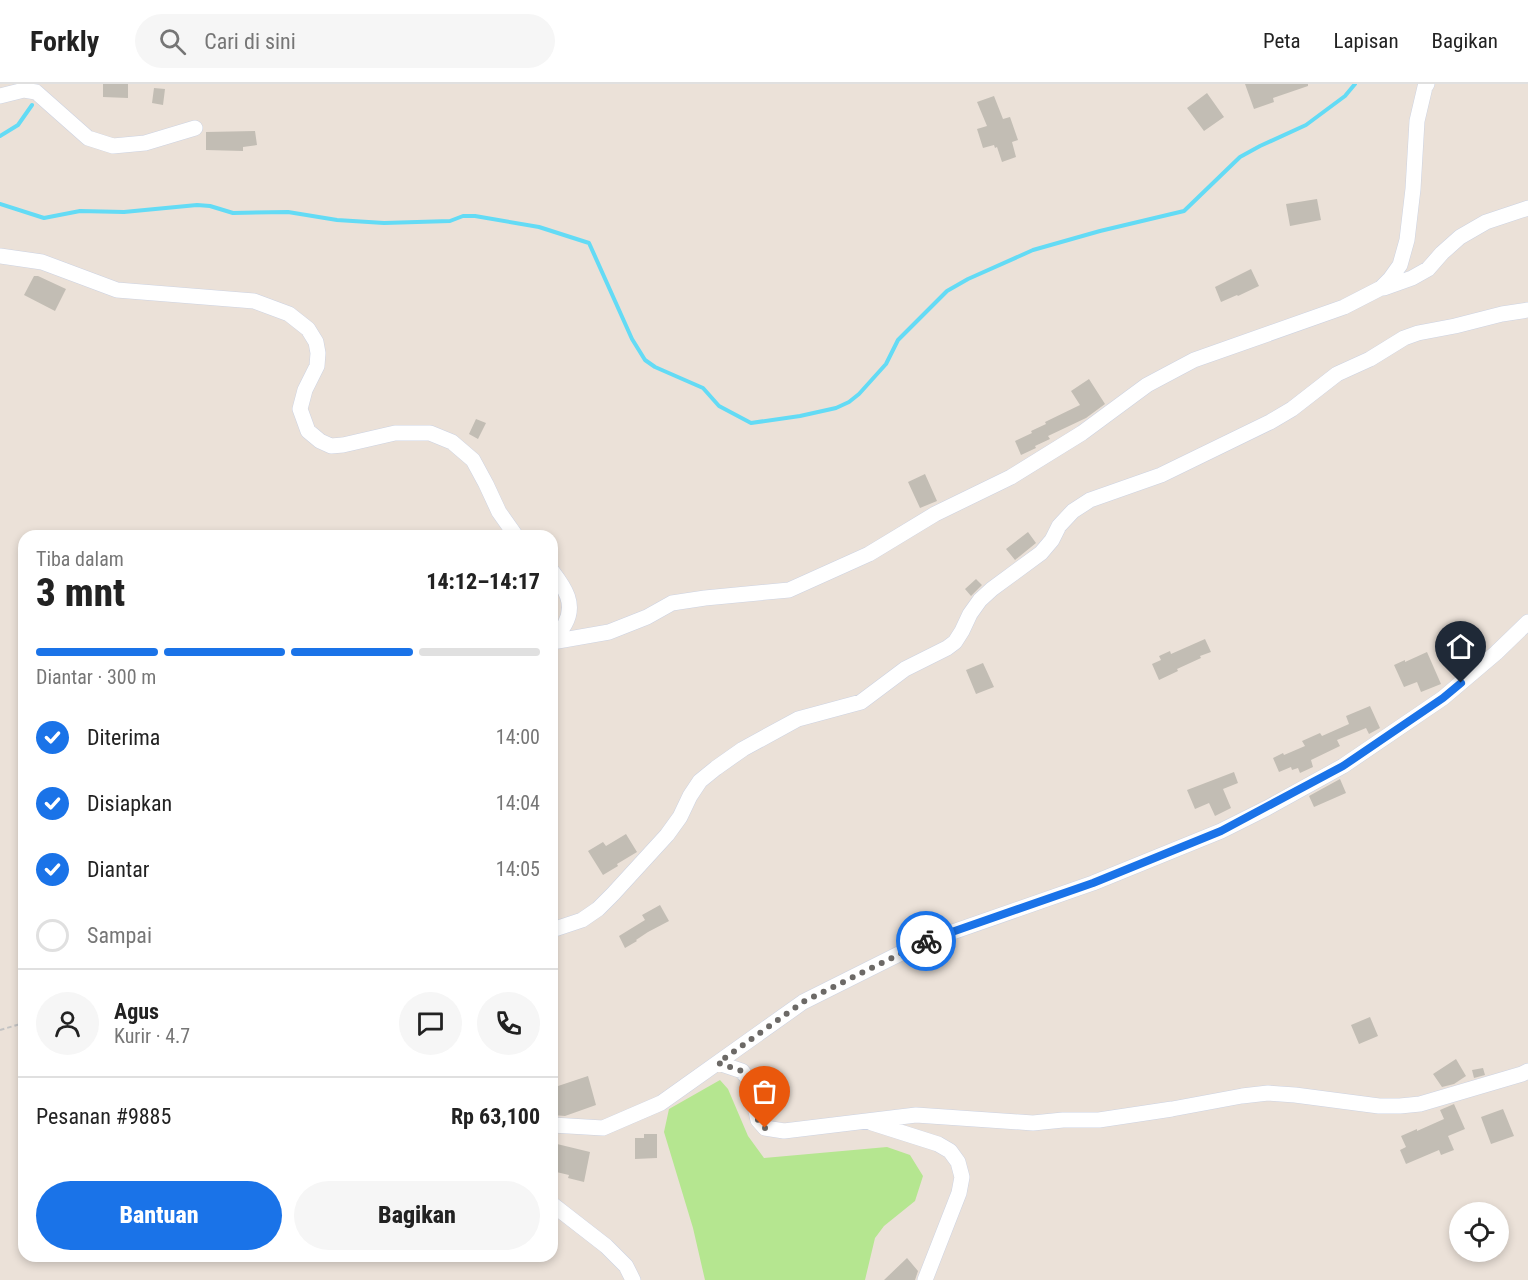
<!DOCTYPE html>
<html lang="id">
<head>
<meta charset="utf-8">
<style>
  :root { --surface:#fff; --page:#f6f6f6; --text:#222; --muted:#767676; --line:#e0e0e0; --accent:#1a73e8 }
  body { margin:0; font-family:"Roboto Condensed",sans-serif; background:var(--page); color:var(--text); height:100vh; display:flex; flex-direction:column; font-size:22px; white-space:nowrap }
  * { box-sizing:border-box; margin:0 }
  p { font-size:20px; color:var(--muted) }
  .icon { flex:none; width:33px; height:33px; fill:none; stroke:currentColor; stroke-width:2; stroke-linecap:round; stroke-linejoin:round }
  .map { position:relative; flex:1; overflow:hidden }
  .sheet { position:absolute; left:18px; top:446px; width:540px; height:732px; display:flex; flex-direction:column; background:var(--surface); border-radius:18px; box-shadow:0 3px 9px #0003 }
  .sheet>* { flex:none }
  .buttons { position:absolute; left:1449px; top:1118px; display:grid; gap:12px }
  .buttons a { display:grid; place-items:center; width:60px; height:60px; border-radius:50%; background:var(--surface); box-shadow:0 3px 9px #0003; font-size:30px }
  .pin { position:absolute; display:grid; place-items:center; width:51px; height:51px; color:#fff; margin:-62px -26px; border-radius:50% 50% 50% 0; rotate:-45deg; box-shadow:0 0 6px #0007 }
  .pin .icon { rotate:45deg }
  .courier { position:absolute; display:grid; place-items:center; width:60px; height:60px; margin:-30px; border:4px solid #1a73e8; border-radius:50%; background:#fff; color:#222; box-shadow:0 2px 8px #0007 }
  .headline em { font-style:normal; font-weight:800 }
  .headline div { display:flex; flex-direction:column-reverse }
  .headline { display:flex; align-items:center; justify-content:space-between; height:102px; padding:0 18px }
  h1 { font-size:39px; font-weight:800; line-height:45px }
  .bar { display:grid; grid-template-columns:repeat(4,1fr); gap:9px 6px; align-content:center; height:72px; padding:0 18px }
  .bar i { height:8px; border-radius:4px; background:var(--line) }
  .bar .on { background:var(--accent) }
  .bar p { grid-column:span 4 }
  .line { display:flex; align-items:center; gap:15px; padding:0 18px; border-top:2px solid var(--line) }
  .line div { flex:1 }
  .round { display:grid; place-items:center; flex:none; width:63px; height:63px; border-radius:32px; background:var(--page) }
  ol { padding:0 18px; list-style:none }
  li { display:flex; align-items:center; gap:18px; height:66px }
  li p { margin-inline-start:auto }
  li .icon { padding:6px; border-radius:50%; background:var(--accent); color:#fff; stroke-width:4 }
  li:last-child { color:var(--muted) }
  li i { width:33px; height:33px; border:3px solid var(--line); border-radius:50% }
  .button { display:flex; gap:12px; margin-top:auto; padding:12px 18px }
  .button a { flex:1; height:69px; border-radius:36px; background:var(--accent); color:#fff; font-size:24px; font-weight:800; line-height:69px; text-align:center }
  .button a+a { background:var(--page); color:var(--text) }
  header { display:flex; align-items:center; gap:36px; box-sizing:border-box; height:84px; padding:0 30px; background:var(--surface); border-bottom:2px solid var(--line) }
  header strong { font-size:28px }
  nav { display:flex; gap:33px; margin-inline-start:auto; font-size:21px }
  .search { width:420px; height:54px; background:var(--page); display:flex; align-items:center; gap:15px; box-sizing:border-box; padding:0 21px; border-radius:33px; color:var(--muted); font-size:22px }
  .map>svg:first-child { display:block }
</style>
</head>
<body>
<header>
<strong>Forkly</strong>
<div class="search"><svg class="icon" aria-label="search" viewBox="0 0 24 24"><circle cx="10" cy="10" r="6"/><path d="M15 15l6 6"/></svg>Cari di sini</div>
<nav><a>Peta</a><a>Lapisan</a><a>Bagikan</a></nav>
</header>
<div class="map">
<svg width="1528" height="1196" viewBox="0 0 1528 1196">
  <rect width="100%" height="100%" fill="#ebe1d8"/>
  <!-- green -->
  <path fill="#b5e690" d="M 720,996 L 728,1005 L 748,1052 L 764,1074 L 887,1063 L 910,1071 L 923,1092 L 915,1117 L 884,1142 L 875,1154 L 865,1196 L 705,1196 L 693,1144 L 664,1048 L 669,1025 Z"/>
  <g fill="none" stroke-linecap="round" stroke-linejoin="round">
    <!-- stream -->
    <path stroke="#63dbf5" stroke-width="4" d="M 0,52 L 18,41 L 32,21
      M 0,120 L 44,134 L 80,127 L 124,128 L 197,121 L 210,122 L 233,129 L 288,128 L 337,136 L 384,139 L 450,137 L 463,132 L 475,132 L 539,143 L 589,159 L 632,255 L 645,276 L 655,283 L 703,304 L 719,322 L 751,339 L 800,332 L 836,324 L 849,318 L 859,310 L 886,280 L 898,256 L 947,207 L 968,195 L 1033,166 L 1100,147 L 1184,127 L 1240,73 L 1260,62 L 1306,41 L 1345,12 L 1355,0"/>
  </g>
  <!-- building -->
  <path fill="#c2bdb4" d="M 103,0 L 128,0 L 128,14 L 103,13 Z
    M 1245,0 L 1308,0 L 1308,2 L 1273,14 L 1274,18 L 1254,25 Z
    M 154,4 L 165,5 L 163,21 L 152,19 Z
    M 1207,9 L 1224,33 L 1204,47 L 1187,24 Z
    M 994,12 L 1003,35 L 1010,33 L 1018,56 L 1012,58 L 1016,73 L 1002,78 L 997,63 L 995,64 L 994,61 L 983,64 L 977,45 L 987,42 L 977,18 Z
    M 255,47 L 257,61 L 243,63 L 243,67 L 206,66 L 206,48 Z
    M 1317,115 L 1321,136 L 1290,142 L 1286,120 Z
    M 1251,185 L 1259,202 L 1238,212 L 1237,211 L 1221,218 L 1215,203 Z
    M 34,192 L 38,192 L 66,205 L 55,227 L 24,211 Z
    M 1089,295 L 1105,320 L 1086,334 L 1048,352 L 1050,355 L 1035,362 L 1036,364 L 1021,371 L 1015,357 L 1032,349 L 1031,347 L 1046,340 L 1045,338 L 1080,321 L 1071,307 Z
    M 476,335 L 486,339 L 478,355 L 469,350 Z
    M 925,390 L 937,417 L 920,424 L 908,398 Z
    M 1028,448 L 1036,459 L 1015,476 L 1006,465 Z
    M 976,495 L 982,501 L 971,512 L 965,505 Z
    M 1205,555 L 1211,568 L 1200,572 L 1201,574 L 1177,585 L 1178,587 L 1159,596 L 1152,580 L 1161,576 L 1159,572 L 1170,567 L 1171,570 Z
    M 1427,568 L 1441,600 L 1421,608 L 1417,598 L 1404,603 L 1394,581 L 1405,576 L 1405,578 Z
    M 983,579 L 994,603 L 976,610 L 966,586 Z
    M 1370,622 L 1380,644 L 1369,650 L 1366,644 L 1337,656 L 1340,662 L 1311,676 L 1313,683 L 1300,689 L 1298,684 L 1292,686 L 1291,683 L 1279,688 L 1273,674 L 1283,669 L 1284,671 L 1305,662 L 1302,657 L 1320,649 L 1322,652 L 1349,640 L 1346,632 Z
    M 1234,688 L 1238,699 L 1223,705 L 1231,724 L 1215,732 L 1209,719 L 1195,725 L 1187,706 Z
    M 1340,695 L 1346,709 L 1314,723 L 1309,712 Z
    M 626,750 L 637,768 L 617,780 L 618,782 L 603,791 L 588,767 L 603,758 L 606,762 Z
    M 660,821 L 669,837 L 648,848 L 636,856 L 637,857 L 625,864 L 619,852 L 645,836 L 642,831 Z
    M 1370,933 L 1378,952 L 1359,960 L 1351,941 Z
    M 1456,975 L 1466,992 L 1454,1000 L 1442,1003 L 1433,990 Z
    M 1483,984 L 1485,991 L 1474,994 L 1472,986 Z
    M 588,992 L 596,1021 L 565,1032 L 552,1031 L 552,1004 Z
    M 1454,1020 L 1465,1045 L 1448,1052 L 1454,1066 L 1441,1071 L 1439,1066 L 1406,1080 L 1400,1066 L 1406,1063 L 1401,1052 L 1417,1045 L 1417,1047 L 1444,1035 L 1440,1026 Z
    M 1503,1025 L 1514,1052 L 1491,1060 L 1481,1033 Z
    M 644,1050 L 657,1050 L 657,1074 L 635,1075 L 635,1054 L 644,1054 Z
    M 557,1060 L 590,1068 L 584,1098 L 568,1094 L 569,1091 L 552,1087 Z
    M 907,1174 L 918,1187 L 915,1196 L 884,1196 Z"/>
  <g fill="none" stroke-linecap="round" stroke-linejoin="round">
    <!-- minor casing -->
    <g stroke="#cdd3e2" stroke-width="16">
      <path id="minor" d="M 0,12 L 24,6 L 36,8 L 88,54 L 113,62 L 145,59 L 195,44
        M 0,172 L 42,178 L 117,206 L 254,217 L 289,230 L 308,245 L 316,258 L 318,269 L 317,282 L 305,306 L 300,325 L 308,347 L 320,357 L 331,362 L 343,361 L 395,349 L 430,349 L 452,358 L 473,376 L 486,400 L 499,428 L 516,452
        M 1384,204 L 1412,194 L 1428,185 L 1442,169 L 1460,153 L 1486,138 L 1528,124
        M 552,487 C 565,504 576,520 565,540 C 562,546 556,550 552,555
        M 552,558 L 609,548 L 647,533 L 672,519 L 705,514 L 789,506 L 869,470 L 935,430 L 1011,393 L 1082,349 L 1147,301 L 1194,276 L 1344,223 L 1381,204 L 1390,195 L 1400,181 L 1407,156 L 1413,105 L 1417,37 L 1425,3 L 1427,0
        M 552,846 L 582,836 L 598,825 L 613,810 L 667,751 L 680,733 L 690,712 L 700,697 L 716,684 L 743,665 L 798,635 L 861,618 L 905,585 L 947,564 L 955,558 L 962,547 L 970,530 L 980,516 L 992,505 L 1041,469 L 1052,456 L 1059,442 L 1073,427 L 1090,416 L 1161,391 L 1270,338 L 1292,325 L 1337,290 L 1370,275 L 1404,254 L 1418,249 L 1455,242 L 1502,230 L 1528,226
        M 718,979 L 742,987 L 749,996 L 758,1036 L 765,1044 L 784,1047 L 916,1031 L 1033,1039 L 1063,1036 L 1099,1036 L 1172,1025 L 1242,1012 L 1268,1009 L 1295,1011 L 1379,1022 L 1400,1022 L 1420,1020 L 1522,990 L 1528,987
        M 872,1039 L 938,1060 L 950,1067 L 958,1078 L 962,1093 L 959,1109 L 925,1196
        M 552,1041 L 603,1044 L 661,1019 L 803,918 L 921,859 L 1093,799 L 1221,747 L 1267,724 L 1343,682 L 1443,614 L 1496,569 L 1528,538
        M 552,1120 L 606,1162 L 626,1182 L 633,1196"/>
    </g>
    <!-- path -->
    <path stroke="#c3c3c3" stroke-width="2" stroke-dasharray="4.5 3" stroke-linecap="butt" d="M 0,946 L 24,939"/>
    <!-- minor -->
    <use href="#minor" stroke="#fff" stroke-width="15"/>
  </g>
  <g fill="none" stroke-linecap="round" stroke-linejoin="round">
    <!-- done -->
    <path stroke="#6c6966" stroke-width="6" stroke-dasharray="0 10.8" d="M 765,1044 L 758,1036 L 749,996 L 742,987 L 718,979 L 803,918 L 926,857"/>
    <!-- route -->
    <path stroke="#1a73e8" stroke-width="8" d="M 926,857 L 1093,799 L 1221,747 L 1343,682 L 1443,614 L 1461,599"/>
  </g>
</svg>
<div class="buttons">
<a><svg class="icon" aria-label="locate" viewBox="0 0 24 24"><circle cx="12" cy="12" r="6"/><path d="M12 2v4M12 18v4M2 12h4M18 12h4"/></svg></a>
</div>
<div class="pin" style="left:765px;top:1044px;background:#ea580c"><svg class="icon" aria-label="bag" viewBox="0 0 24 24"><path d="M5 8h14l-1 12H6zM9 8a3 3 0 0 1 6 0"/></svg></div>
<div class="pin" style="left:1461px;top:599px;background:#1f2937"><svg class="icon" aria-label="home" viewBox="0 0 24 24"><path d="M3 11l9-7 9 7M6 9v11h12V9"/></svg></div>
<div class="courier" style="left:926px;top:857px"><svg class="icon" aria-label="bike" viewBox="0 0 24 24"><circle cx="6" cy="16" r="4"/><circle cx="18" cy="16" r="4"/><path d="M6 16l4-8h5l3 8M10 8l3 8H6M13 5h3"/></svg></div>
<section class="sheet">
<div class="headline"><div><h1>3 mnt</h1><p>Tiba dalam</p></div><em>14:12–14:17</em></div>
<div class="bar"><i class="on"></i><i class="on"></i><i class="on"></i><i></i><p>Diantar · 300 m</p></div>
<ol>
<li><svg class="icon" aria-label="check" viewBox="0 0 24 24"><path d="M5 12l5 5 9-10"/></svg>Diterima<p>14:00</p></li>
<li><svg class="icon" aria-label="check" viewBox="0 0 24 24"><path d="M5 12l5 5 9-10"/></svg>Disiapkan<p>14:04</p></li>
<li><svg class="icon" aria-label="check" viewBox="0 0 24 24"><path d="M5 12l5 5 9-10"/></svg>Diantar<p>14:05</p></li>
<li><i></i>Sampai</li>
</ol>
<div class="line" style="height:108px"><a class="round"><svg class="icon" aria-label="person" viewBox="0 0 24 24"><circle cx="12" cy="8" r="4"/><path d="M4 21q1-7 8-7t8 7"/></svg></a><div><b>Agus</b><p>Kurir · 4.7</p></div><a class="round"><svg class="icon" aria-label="chat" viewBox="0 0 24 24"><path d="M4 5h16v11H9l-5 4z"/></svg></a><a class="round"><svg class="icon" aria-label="phone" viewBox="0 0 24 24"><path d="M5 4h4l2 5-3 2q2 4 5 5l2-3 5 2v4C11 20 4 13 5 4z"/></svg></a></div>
<div class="line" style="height:78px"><div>Pesanan #9885</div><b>Rp 63,100</b></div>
<div class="button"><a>Bantuan</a><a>Bagikan</a></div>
</section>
</div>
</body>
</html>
